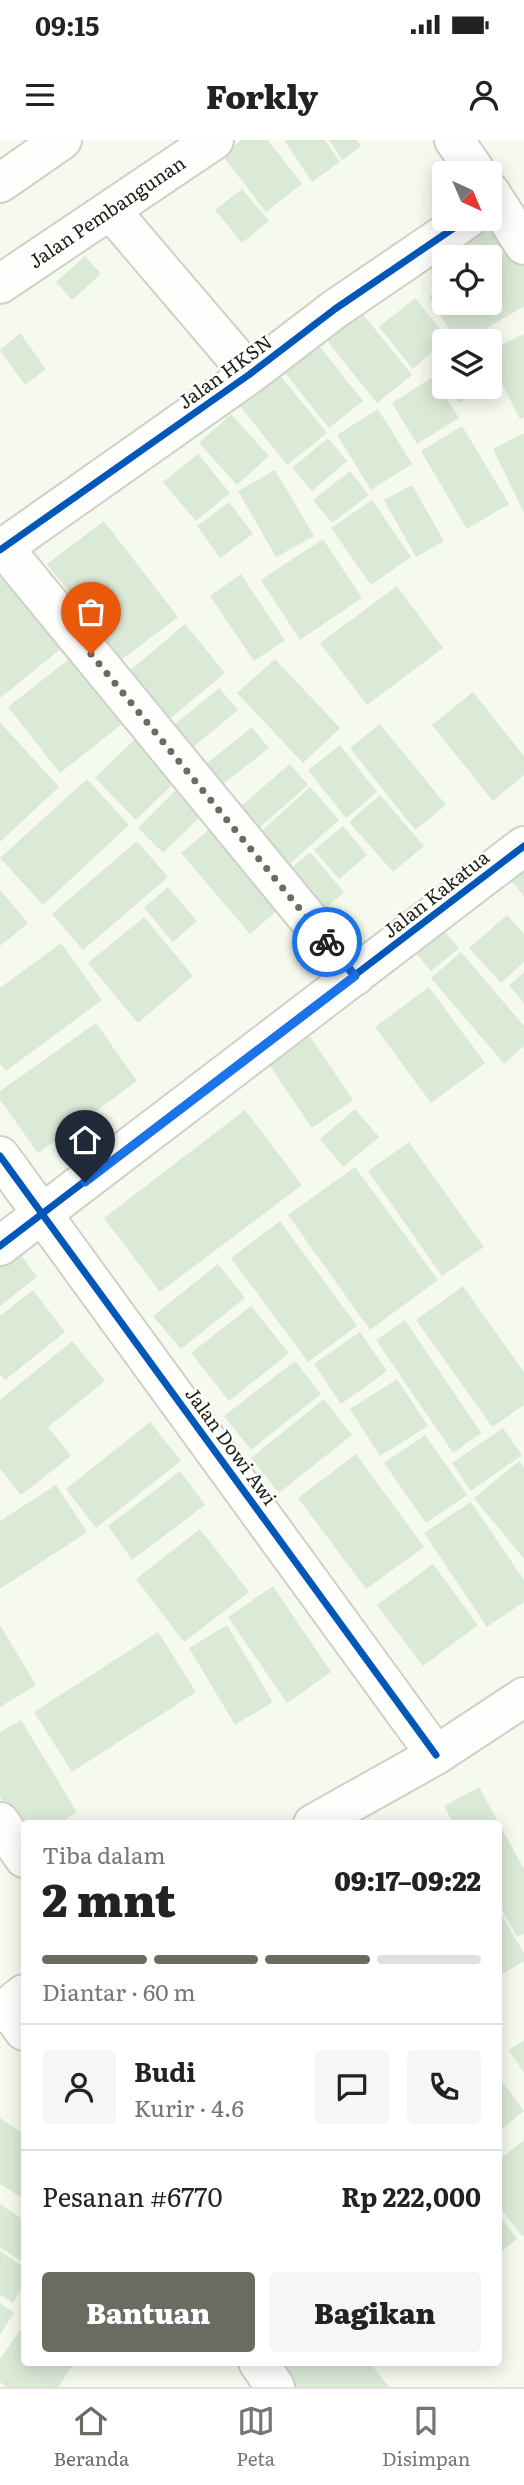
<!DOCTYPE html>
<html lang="id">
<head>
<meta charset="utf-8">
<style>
  :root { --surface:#fff; --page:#f6f6f6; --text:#222; --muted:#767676; --line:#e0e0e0; --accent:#696d61 }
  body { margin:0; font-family:Literata,serif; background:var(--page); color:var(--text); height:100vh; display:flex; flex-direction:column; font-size:26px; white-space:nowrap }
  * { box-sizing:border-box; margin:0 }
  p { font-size:23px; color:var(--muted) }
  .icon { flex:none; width:38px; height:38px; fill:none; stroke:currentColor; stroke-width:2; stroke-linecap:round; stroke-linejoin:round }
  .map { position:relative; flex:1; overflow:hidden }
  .sheet { position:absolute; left:21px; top:1680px; width:481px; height:546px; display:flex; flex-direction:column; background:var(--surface); border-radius:7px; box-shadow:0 4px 18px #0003 }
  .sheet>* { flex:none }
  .needle { width:46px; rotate:136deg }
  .controls { position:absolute; left:432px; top:21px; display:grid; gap:14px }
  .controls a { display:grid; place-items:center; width:70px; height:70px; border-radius:7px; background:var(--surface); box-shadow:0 4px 18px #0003; font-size:35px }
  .pin { position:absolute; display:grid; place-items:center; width:60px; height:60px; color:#fff; margin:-72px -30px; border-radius:50% 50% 50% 0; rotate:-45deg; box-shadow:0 0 7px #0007 }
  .pin .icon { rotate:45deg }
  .courier { position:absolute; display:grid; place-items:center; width:70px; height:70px; margin:-35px; border:5px solid #1a73e8; border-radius:50%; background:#fff; color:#222; box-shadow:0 2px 9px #0007 }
  .headline em { font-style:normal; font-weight:800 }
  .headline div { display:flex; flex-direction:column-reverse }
  .headline { display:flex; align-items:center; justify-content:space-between; height:119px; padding:0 21px }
  h1 { font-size:46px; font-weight:800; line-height:52px }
  .bar { display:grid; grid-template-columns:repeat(4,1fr); gap:10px 7px; align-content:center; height:84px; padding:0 21px }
  .bar i { height:9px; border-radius:5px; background:var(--line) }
  .bar .selected { background:var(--accent) }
  .bar p { grid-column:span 4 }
  .line { display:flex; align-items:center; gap:18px; padding:0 21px; border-top:2px solid var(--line) }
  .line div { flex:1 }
  .round { display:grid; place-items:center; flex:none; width:74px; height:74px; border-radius:7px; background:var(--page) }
  .button { display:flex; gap:14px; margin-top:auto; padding:14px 21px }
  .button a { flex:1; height:80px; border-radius:7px; background:var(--accent); color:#fff; font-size:28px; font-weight:800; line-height:80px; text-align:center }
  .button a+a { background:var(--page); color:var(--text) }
  .status { display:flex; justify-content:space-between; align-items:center; height:49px; padding:0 35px; background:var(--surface); direction:ltr }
  .status svg { height:19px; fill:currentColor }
  header { display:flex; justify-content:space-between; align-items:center; height:91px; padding:0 21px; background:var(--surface); font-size:32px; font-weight:800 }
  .tab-bar { display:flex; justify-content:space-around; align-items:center; height:98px; border-top:2px solid var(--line); background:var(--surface); font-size:19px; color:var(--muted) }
  .tab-bar a { display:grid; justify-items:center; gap:4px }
  .tab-bar .selected { color:var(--accent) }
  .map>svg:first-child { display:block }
</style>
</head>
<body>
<div class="status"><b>09:15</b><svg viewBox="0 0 49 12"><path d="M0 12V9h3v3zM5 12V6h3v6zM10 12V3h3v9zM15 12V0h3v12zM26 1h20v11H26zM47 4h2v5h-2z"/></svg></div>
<header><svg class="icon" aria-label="menu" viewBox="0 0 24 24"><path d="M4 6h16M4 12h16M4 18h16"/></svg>Forkly<svg class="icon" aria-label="person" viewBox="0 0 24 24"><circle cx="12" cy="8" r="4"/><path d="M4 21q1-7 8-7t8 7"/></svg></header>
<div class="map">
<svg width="524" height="2247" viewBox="0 0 524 2247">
  <rect width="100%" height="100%" fill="#f5f9ee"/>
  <!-- building -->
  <path fill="#dbead7" d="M 241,0 L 268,0 L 302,44 L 266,72 L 222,15 Z
    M 284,0 L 325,0 L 340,22 L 312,42 Z
    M 329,0 L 357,0 L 361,6 L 342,20 Z
    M 242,49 L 269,81 L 242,103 L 215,70 Z
    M 486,79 L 512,99 L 481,117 L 475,117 L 461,94 Z
    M 516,104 L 524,118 L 524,166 L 465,201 L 456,201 L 429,156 L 442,148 L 431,130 L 444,122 L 444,163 L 490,163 L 490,119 Z
    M 85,116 L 101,134 L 72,160 L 56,142 Z
    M 415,158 L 450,201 L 444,201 L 413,229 L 379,187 Z
    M 358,168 L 412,235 L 377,263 L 323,196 Z
    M 20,193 L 46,229 L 25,245 L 0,210 Z
    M 524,194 L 524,277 L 520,279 L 490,220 L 490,211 Z
    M 316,202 L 363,261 L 329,288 L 282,229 Z
    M 278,233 L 327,293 L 287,325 L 239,265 Z
    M 433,237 L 459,278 L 417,304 L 392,263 Z
    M 450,247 L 489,247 L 458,263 Z
    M 378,269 L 412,324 L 371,350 L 337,295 Z
    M 231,274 L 269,316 L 237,345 L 199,303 Z
    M 462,286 L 509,364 L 467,389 L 421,311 Z
    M 524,293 L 524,373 L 493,309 Z
    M 328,298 L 347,321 L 312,351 L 292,328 Z
    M 198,314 L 230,353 L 196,381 L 163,342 Z
    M 275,330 L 314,396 L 276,417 L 238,351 Z
    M 350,331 L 369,355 L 332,383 L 313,360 Z
    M 412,345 L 444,401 L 416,417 L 384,360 Z
    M 372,360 L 411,417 L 371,445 L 331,388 Z
    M 229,362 L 253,394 L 220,418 L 197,386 Z
    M 104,381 L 178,477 L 121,520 L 47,424 Z
    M 323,399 L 362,458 L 300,500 L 261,440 Z
    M 241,434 L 285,500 L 254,521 L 210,456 Z
    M 5,435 L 63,507 L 0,558 L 0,439 Z
    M 397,446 L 443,508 L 367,565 L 320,503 Z
    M 185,484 L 225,533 L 167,581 L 126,534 Z
    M 69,519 L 122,584 L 60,633 L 8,567 Z
    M 275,519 L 340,588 L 303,623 L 237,553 Z
    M 219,548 L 238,570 L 186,613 L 167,591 Z
    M 473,552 L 524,616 L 524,635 L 493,661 L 432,585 Z
    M 0,582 L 59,647 L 0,702 Z
    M 380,584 L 446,665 L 415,690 L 350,608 Z
    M 252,587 L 269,608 L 217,649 L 200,629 Z
    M 136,598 L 177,640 L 136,680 L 95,638 Z
    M 340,605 L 377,652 L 346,678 L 308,630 Z
    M 290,624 L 308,645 L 259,688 L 241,666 Z
    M 87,639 L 129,685 L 43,765 L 0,718 Z
    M 183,643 L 209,668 L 163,713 L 138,688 Z
    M 310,647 L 339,680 L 284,729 L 256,696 Z
    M 380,655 L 424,706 L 393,732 L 349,682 Z
    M 343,686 L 367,715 L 339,739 L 314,710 Z
    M 211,688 L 279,769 L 250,794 L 181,713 Z
    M 137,701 L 168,737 L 83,810 L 52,774 Z
    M 310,712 L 344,752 L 318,775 L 283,735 Z
    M 524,723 L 524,756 L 506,735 Z
    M 168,747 L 197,781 L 173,802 L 144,768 Z
    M 0,750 L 28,783 L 0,806 Z
    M 507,775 L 524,794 L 524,822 L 501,843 L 469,808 Z
    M 144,777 L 193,836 L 138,883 L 88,823 Z
    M 441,787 L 459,808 L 431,831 L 413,810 Z
    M 61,803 L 102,860 L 6,931 L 0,923 L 0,848 Z
    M 461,812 L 524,886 L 524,906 L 504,924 L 431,838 Z
    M 524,832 L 524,863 L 509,846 Z
    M 429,847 L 485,923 L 431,963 L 375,887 Z
    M 96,883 L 137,941 L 38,1013 L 0,960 L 0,951 Z
    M 309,895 L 353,960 L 312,988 L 268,923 Z
    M 355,969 L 379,997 L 343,1027 L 320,999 Z
    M 245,970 L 302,1045 L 160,1152 L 104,1078 Z
    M 409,1002 L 484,1107 L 442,1136 L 368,1031 Z
    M 355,1027 L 438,1140 L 370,1190 L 288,1075 Z
    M 280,1081 L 357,1186 L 308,1222 L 231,1118 Z
    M 15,1107 L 37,1137 L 0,1166 L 0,1119 Z
    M 218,1124 L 245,1158 L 181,1209 L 153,1176 Z
    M 463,1146 L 524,1232 L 524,1265 L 492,1287 L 416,1180 Z
    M 33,1150 L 65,1192 L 5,1240 L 0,1234 L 0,1176 Z
    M 251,1166 L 289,1213 L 229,1261 L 191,1213 Z
    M 405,1180 L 481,1293 L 453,1313 L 376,1200 Z
    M 360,1192 L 387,1231 L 341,1264 L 314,1224 Z
    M 72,1201 L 105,1241 L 48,1287 L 71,1316 L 21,1355 L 0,1329 L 0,1260 Z
    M 295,1221 L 321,1254 L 251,1310 L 224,1276 Z
    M 397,1239 L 428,1286 L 380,1316 L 350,1269 Z
    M 324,1259 L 352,1295 L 279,1353 L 251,1318 Z
    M 150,1282 L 181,1321 L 96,1388 L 66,1349 Z
    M 503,1288 L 522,1315 L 471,1351 L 452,1323 Z
    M 425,1295 L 467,1355 L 426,1383 L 384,1323 Z
    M 356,1314 L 424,1407 L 366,1449 L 298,1358 Z
    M 519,1321 L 524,1327 L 524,1419 L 474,1358 Z
    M 180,1331 L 205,1365 L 132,1420 L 108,1386 Z
    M 56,1345 L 87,1392 L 0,1449 L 0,1381 Z
    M 471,1362 L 524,1440 L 524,1462 L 487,1487 L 424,1393 Z
    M 200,1389 L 249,1452 L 184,1502 L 136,1439 Z
    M 433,1424 L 478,1485 L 423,1526 L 377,1465 Z
    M 273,1446 L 331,1532 L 287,1563 L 228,1477 Z
    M 0,1485 L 36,1545 L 0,1567 Z
    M 227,1485 L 273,1562 L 235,1585 L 189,1508 Z
    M 158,1492 L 196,1552 L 72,1632 L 34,1572 Z
    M 21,1580 L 77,1672 L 59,1684 L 24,1684 L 24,1697 L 0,1657 L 0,1592 Z
    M 479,1647 L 524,1729 L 524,1793 L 517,1797 L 499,1764 L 499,1684 L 454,1684 L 444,1666 Z
    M 499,1771 L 524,1813 L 524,1821 L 499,1836 Z
    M 524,1900 L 524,1933 L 509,1910 Z
    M 499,1937 L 524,1971 L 499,1991 Z
    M 0,1978 L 24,1994 L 24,2059 L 0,2044 Z
    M 524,2000 L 524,2095 L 522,2096 L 499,2066 L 499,2020 Z
    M 0,2064 L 24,2080 L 24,2123 L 0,2107 Z
    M 499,2075 L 517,2099 L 499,2113 Z
    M 0,2111 L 24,2127 L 24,2144 L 13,2163 L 0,2155 Z
    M 0,2163 L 14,2173 L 0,2195 Z
    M 24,2185 L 24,2222 L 75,2222 L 58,2247 L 6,2247 L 0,2242 L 0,2219 Z
    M 272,2222 L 369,2222 L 389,2247 L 292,2247 Z"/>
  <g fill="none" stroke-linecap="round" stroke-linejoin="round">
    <!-- minor casing -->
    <g stroke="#cdd1c6" stroke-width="42">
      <path id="minor" d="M 454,0 L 477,33
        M 490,52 L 524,105
        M 111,71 L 250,234
        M 3,407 L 355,836
        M 0,410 L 250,234 L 335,169 L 467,79
        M 0,1016 L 436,1615
        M 0,1106 L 524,706
        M 0,1682 L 24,1718
        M 7,1867 L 24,1891
        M 258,2222 L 275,2247"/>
    </g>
    <!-- secondary casing -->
    <g stroke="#cdd1c6" stroke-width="42">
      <path id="secondary" d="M 0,43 L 62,0
        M 0,144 L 214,0"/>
    </g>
    <!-- trunk casing -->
    <g stroke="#cdd1c6" stroke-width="42">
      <path id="trunk" d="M 313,1684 L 436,1615 L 524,1557
        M 0,1873 L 24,1854"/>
    </g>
    <!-- minor -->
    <use href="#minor" stroke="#fefefc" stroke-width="38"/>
    <!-- secondary -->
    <use href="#secondary" stroke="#fefefc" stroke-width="38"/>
    <!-- trunk -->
    <use href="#trunk" stroke="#fefefc" stroke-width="38"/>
    <!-- cycleway casing -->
    <g stroke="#fff" stroke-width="11">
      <path id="cycleway" d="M 0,410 L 250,234 L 335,169 L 467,79
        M 0,1016 L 436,1615
        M 0,1106 L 524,706"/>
    </g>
    <!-- cycleway -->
    <use href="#cycleway" stroke="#0057b8" stroke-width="7"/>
  </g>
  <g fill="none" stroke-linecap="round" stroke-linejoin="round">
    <!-- done -->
    <path stroke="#696d61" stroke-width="7" stroke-dasharray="0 12.6" d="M 91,514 L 327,802"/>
    <!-- route -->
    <path stroke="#1a73e8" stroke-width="9" d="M 85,1042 L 355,836 L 327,802"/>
  </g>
  <g text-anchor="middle" stroke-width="5" stroke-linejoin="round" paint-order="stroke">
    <!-- street labels -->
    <g font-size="19" fill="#1d2115" stroke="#fff">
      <text transform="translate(107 72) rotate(-34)" y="7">Jalan Pembangunan</text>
      <text transform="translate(225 232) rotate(-36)" y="7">Jalan HKSN</text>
      <text transform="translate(436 754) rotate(-38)" y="7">Jalan Kakatua</text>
      <text transform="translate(231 1306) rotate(54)" y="7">Jalan Dowi Awi</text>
    </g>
  </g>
</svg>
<div class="controls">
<a><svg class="needle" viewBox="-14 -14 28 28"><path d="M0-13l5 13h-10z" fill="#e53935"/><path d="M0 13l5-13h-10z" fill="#767676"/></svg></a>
<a><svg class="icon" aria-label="locate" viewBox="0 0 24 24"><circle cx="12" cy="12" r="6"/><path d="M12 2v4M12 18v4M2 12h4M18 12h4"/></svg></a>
<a><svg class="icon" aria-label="layers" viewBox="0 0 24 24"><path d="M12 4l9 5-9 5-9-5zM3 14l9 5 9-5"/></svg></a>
</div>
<div class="pin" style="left:91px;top:514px;background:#ea580c"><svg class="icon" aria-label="bag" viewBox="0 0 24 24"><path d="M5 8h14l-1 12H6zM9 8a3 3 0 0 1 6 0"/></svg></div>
<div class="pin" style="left:85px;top:1042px;background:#1f2937"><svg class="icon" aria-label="home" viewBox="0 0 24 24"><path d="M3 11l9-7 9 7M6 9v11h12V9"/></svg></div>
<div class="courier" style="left:327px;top:802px"><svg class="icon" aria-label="bike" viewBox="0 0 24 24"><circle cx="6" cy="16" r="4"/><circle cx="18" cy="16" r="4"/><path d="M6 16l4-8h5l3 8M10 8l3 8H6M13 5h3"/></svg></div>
<section class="sheet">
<div class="headline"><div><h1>2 mnt</h1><p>Tiba dalam</p></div><em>09:17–09:22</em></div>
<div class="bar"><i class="selected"></i><i class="selected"></i><i class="selected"></i><i></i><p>Diantar · 60 m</p></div>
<div class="line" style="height:126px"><a class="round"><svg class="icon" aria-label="person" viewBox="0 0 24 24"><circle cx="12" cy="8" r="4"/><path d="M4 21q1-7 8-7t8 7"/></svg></a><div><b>Budi</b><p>Kurir · 4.6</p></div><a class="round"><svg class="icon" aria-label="chat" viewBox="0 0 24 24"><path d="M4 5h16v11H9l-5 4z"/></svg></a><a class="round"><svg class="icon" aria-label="phone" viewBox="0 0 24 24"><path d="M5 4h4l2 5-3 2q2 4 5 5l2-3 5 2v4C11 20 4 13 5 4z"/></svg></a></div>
<div class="line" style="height:91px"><div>Pesanan #6770</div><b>Rp 222,000</b></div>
<div class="button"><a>Bantuan</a><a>Bagikan</a></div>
</section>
</div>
<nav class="tab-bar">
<a class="selected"><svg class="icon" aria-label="home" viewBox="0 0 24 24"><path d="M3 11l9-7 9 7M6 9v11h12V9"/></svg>Beranda</a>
<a><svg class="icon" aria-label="map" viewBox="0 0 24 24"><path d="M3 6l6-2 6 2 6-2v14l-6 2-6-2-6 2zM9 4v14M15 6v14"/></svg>Peta</a>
<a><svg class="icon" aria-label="saved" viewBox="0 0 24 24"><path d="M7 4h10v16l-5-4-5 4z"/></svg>Disimpan</a>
</nav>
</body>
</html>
